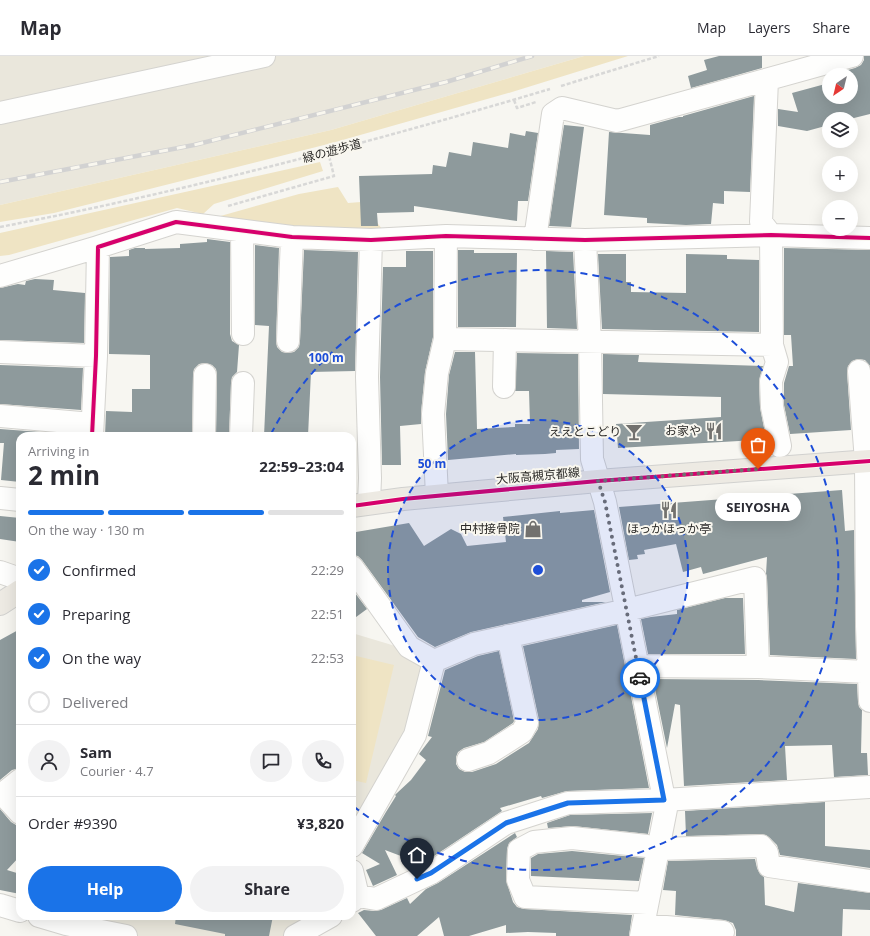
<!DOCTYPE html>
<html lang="en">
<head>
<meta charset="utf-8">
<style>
  :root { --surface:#fff; --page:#f2f2f3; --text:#2b2b33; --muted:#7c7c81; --line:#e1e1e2; --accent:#1a73e8 }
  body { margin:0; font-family:"Open Sans","Noto Sans JP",sans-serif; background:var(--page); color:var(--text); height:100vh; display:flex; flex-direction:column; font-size:15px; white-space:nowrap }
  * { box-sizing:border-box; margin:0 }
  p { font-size:13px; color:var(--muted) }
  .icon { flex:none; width:22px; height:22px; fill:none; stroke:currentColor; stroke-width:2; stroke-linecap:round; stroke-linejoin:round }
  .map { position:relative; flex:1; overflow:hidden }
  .side { position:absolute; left:16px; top:376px; width:340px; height:488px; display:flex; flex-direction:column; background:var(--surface); border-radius:12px; box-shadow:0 4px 16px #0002 }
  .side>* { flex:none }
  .needle { width:26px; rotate:215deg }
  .buttons { position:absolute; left:822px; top:12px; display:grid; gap:8px }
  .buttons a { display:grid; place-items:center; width:36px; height:36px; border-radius:50%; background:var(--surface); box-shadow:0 4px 16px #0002; font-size:20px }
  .pin { position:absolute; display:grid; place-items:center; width:34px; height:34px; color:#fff; margin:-41px -17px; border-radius:50% 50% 50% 0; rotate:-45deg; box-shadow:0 0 4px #0007 }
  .pin .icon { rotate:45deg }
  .courier { position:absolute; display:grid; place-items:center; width:40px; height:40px; margin:-20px; border:3px solid #1a73e8; border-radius:50%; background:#fff; color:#222; box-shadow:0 1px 5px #0007 }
  .bubble { position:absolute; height:28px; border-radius:14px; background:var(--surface); box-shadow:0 4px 16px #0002; font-size:13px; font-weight:700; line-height:28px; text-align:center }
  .overview em { font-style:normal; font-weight:700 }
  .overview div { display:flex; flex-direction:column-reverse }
  .overview { display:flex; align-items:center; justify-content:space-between; height:68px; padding:0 12px }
  h1 { font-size:26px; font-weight:700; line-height:30px }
  .bar { display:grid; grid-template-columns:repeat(4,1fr); gap:6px 4px; align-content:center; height:48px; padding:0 12px }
  .bar i { height:5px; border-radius:3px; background:var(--line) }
  .bar .current { background:var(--accent) }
  .bar p { grid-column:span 4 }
  .line { display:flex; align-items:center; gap:10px; padding:0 12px; border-top:1px solid var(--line) }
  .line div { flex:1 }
  .round { display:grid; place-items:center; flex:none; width:42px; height:42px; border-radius:21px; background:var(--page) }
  ol { padding:0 12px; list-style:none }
  li { display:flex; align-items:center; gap:12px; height:44px }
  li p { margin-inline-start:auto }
  li .icon { padding:4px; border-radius:50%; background:var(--accent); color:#fff; stroke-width:4 }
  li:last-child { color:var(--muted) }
  li i { width:22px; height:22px; border:2px solid var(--line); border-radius:50% }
  .cta { display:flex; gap:8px; margin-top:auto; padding:8px 12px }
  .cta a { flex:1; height:46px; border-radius:24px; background:var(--accent); color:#fff; font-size:16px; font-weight:700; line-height:46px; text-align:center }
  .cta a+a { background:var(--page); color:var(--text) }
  header { display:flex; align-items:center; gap:24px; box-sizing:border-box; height:56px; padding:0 20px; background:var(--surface); border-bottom:1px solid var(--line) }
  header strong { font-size:19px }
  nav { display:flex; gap:22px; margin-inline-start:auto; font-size:14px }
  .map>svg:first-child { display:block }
</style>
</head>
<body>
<header>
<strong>Map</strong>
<nav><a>Map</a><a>Layers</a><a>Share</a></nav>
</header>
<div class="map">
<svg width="870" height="880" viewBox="0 0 870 880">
  <rect width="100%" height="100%" fill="#f7f6f1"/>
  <!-- built -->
  <path fill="#eae7dc" d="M 0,0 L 584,0 L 331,74 L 0,149 Z
    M 352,577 L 402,592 L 407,603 L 425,608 L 410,677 L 352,781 Z
    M 75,860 L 319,860 L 285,880 L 66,880 Z"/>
  <!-- green -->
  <path fill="#efe4c4" d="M 584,0 L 628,0 L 512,36 L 332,87 L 54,157 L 0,166 L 0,149 L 331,74 Z
    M 320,106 L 323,115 L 214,148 L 203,158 L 177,152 L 9,199 L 0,200 L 0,177 Z
    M 338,131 L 348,147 L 361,146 L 382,173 L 292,172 L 217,161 L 299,138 Z
    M 352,599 L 394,609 L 366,727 L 352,724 Z"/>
  <!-- building -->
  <path fill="#8e9a9c" d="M 719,0 L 762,0 L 762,12 L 691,32 L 688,20 L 707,14 L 704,4 Z
    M 864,0 L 870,0 L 870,58 L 850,63 L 829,63 L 829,69 L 807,75 L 778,70 L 778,53 L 798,56 L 792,37 L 829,27 L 829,41 L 851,41 L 851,19 L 834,18 L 855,12 L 861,9 L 864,4 Z
    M 754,40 L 750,136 L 724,135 L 724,148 L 713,147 L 711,168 L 686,169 L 647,167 L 647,162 L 604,159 L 609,76 L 650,79 L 650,69 L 679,61 L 683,61 L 683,60 Z
    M 564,69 L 584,71 L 571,171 L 549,170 Z
    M 526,75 L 538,77 L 528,145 L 518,145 L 517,165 L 414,150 L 414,156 L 377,157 L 378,170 L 361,170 L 359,120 L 432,118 L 433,109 L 446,111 L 449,96 L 471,100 L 473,86 L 508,92 L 510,77 L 525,80 Z
    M 207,183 L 230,186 L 230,278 L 232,285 L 239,289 L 237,316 L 232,321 L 231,327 L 229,380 L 216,380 L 217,319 L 216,313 L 212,309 L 205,307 L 199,308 L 194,313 L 193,318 L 192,380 L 105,380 L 106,355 L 132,356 L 132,333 L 150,333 L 150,299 L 109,298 L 110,201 L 129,200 L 129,194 L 135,192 L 145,192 L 145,193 L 180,192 L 180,188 L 207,186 Z
    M 255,189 L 279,192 L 276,285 L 277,291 L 282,296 L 287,297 L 294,296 L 299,291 L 300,285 L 304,194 L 358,196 L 355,315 L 311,316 L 308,380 L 264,380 L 269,270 L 255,269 Z
    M 784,192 L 870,194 L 870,310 L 865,304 L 858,303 L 852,305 L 848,310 L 847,316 L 851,374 L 790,378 L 784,349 L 784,327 L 789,310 L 793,310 L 791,279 L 784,279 Z
    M 458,194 L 474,194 L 474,197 L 517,197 L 516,271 L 458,271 Z
    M 406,195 L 433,195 L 433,281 L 425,316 L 421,357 L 421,368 L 400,370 L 401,409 L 382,409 L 380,321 L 383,211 L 406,211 Z
    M 546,195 L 573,196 L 577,273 L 547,272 Z
    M 598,198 L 626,198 L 626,226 L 631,226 L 631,236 L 686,237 L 686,198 L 727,199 L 727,203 L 759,204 L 759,276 L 602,273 Z
    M 35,223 L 54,224 L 53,234 L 85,237 L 84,287 L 0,284 L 0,232 L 18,228 L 25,229 L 26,225 Z
    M 455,296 L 475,296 L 477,373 L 515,371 L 515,368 L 530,368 L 529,335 L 515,335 L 517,297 L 578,298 L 579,393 L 556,394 L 556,397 L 545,398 L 516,399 L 516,398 L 448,404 L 446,358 L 449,319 Z
    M 603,298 L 639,299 L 638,306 L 763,310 L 759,325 L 760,351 L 766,382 L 739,385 L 618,392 L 616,368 L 721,361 L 721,341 L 603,338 Z
    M 0,309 L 83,312 L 81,354 L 0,348 Z
    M 0,373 L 80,379 L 80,380 L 20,380 L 20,426 L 1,424 L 4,387 L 0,387 Z
    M 842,434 L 845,475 L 854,474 L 856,603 L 770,599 L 767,522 L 766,518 L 767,501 L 703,518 L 701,511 L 683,516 L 676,488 L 644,494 L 645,498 L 637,499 L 638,503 L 629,504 L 619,451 Z
    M 594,454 L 610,536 L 582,544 L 582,546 L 606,546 L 471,576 L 435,591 L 418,581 L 362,504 L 358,500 L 352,499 L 352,479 L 356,476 L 409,467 L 424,490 L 451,473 L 461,478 L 467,490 L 506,486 L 503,461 L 560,455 L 560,457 Z
    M 0,460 L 20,462 L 20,486 L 0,483 Z
    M 355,537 L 367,553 L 352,564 L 352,540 Z
    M 725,542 L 743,542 L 745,598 L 648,598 L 641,563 L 651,561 L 677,558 L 677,554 Z
    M 617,569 L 649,732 L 567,735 L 542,742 L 541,740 L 500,752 L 502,755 L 422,808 L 385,794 L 397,819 L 373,830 L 366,814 L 380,808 L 362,797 L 386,756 L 396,740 L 395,739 L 397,737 L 411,724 L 426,704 L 419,698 L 432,681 L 428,680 L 445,614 L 478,600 L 499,595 L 514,665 L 513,667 L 484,686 L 464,692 L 458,696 L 456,701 L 456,708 L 459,713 L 465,716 L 472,716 L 496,708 L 529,687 L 538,673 L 539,664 L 523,590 Z
    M 20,573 L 20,712 L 12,714 L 0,724 L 0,584 Z
    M 653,623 L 758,624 L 857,628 L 858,646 L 859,651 L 862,654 L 861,697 L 867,697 L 868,719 L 834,721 L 832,689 L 785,690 L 787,724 L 684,730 L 680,649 L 675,648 L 667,692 Z
    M 825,746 L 825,790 L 870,794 L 870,812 L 780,799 L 777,789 L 770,782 L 766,779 L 761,778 L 686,780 L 685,755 Z
    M 0,753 L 11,766 L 16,769 L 20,769 L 20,800 L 7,814 L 20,818 L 20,838 L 0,834 Z
    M 652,757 L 648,778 L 573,770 L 548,772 L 547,767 L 570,759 Z
    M 515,777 L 517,781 L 509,787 L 507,793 L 506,824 L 513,846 L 517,851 L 524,853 L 632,859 L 629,880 L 556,880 L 556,877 L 528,876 L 506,877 L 506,869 L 469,880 L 444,880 L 439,861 L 417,880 L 376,880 L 358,857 L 364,854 L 374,855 L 381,854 L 407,842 L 410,848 L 426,833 L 438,827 Z
    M 572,795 L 644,802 L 639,825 L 531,820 L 531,802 L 538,798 Z
    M 755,803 L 757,812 L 760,818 L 764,821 L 765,849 L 794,856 L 798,827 L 870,837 L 870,854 L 843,853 L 842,880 L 736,880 L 736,874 L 733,867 L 724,864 L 675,859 L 676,835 L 663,834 L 668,805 Z
    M 176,860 L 273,860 L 269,880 L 225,880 L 225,878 L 175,868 Z"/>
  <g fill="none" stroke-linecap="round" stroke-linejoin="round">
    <!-- minor casing -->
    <g stroke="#d4d3cf" stroke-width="24">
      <path id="minor" d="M 0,57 L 264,0
        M 242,175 L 243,278
        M 535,183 L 553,58 L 562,52 L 617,65 L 852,0
        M 585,184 L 590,286 L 592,403 L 605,446 L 666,753 L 641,880
        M 0,220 L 98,191
        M 445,283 L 772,289 L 771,179 L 761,166 L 767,24
        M 288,285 L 292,181
        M 772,289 L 777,306 L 771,325 L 772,351 L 780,390
        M 0,296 L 96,300
        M 859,315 L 866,405 L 867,570 L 870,645
        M 504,331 L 505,284
        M 0,360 L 92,368
        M 92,380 L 96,300 L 98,191 L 176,166 L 292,181 L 371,184 L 446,180 L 585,184 L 771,179 L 870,182
        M 204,380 L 205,319
        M 241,380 L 243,327
        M 437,439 L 433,358 L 437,317 L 445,283 L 446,180
        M 0,442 L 20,444
        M 369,447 L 370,422 L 367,321 L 371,184
        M 352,511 L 409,591 L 434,605 L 474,588 L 627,554 L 755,522 L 758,611 L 868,616 L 870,615
        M 0,516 L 20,523
        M 638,610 L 758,611
        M 468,704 L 489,697 L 522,676 L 527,667 L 508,580
        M 3,738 L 20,757
        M 0,740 L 20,724
        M 352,790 L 415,679 L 434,605
        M 352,815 L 358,840 L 352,845
        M 358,840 L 376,843 L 431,817 L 506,767 L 568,747 L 664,744 L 870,731
        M 647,847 L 525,841 L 518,824 L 519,794 L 534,786 L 572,782 L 647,790 L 658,793 L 761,790 L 767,797 L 769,810 L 870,825
        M 0,849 L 20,855
        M 39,860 L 66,868 L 126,880
        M 643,869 L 723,876
        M 295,880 L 331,860"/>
    </g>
    <!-- major casing -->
    <g stroke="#d1d1cf" stroke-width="24">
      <path id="major" d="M 352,450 L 403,443 L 598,425 L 870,405
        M 0,548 L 20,535"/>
    </g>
    <!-- path -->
    <path stroke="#d8d8d7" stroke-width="2.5" stroke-dasharray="4 2" stroke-linecap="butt" d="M 561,30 L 659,0
      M 514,44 L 517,52 L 536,46
      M 228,150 L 334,120 L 328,96
      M 0,171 C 186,135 369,87 550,33"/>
    <!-- minor -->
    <use href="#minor" stroke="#fefefd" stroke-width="22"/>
    <!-- major -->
    <use href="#major" stroke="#edeae3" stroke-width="22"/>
    <!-- rail casing -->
    <g stroke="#d2d2d2" stroke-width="4.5">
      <path id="rail" d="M 0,126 L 194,89 L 446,26 L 532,0"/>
    </g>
    <!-- rail -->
    <use href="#rail" stroke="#f9f7ef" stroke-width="3" stroke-dasharray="9" stroke-linecap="butt"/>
    <!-- cycleway casing -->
    <g stroke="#f9f7ef" stroke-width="6">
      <path id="cycleway" d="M 92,380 L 96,300 L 98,191 L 176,166 L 292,181 L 371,184 L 446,180 L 585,184 L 771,179 L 870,182
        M 352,450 L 403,443 L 598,425 L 870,405"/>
    </g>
    <!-- cycleway -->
    <use href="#cycleway" stroke="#d6006c" stroke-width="4"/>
  </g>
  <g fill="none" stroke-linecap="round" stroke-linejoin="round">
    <!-- done -->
    <path stroke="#72716e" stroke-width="4" stroke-dasharray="0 7.2" d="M 640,622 L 605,446 L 598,425 L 758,413"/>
    <!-- route -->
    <path stroke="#1a73e8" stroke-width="5" d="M 417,823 L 431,817 L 506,767 L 543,755 L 568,747 L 664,744 L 640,622"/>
  </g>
  <!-- distance rings -->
  <circle cx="538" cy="514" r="150" fill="#1d4ed8" fill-opacity=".12"/>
  <g fill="none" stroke="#1d4ed8" stroke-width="2" stroke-dasharray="7 5">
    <circle cx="538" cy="514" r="150"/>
    <path d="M271 378A300 300 0 1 1 353 750"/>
  </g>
  <!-- icons -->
  <defs>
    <g id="restaurant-bare" transform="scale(1.38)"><path d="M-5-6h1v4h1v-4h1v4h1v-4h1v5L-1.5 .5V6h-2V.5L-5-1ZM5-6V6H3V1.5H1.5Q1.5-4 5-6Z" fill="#72716e" stroke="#f9f7ef" stroke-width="2.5" paint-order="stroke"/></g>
    <g id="bar-bare" transform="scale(1.38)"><path d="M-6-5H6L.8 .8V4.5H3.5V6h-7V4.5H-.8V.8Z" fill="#72716e" stroke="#f9f7ef" stroke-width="2.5" paint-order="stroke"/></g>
    <g id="shop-bare" transform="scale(1.38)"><path d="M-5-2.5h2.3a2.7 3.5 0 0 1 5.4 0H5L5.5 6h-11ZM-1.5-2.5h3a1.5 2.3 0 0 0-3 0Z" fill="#72716e" stroke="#f9f7ef" stroke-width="2.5" paint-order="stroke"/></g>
  </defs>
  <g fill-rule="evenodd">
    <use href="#restaurant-bare" x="714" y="375"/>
    <use href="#bar-bare" x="634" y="376"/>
    <use href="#restaurant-bare" x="669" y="454"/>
    <use href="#shop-bare" x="533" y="473"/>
  </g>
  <g text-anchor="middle" stroke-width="4" stroke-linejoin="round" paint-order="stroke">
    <!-- street labels -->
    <g font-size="12" fill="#2b2a28" stroke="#f9f7ef">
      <text transform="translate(332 95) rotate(-15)" y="4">緑の遊歩道</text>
      <text transform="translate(538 420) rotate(-5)" y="4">大阪高槻京都線</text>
    </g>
    <!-- poi labels -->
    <g font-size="12" fill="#2b2a28" stroke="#f9f7ef" text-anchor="end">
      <text x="701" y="379">お家や</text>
      <text x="621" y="380">ええとこどり</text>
      <text x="520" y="477">中村接骨院</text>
      <text x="669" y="477" text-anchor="middle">ほっかほっか亭</text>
    </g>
  </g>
  <circle cx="538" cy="514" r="6" fill="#1d4ed8" stroke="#f9f7ef" stroke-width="2"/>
  <g font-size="12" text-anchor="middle" font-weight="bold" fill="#1d4ed8" stroke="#f9f7ef" stroke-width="4" stroke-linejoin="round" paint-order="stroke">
    <text x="326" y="306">100 m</text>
    <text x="432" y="412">50 m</text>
  </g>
</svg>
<div class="buttons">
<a><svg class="needle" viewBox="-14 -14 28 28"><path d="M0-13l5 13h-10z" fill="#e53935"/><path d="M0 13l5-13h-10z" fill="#7c7c81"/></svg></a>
<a><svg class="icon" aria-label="layers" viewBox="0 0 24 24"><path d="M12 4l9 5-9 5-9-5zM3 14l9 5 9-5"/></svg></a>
<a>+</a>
<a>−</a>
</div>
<div class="pin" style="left:758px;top:413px;background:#ea580c"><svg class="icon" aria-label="bag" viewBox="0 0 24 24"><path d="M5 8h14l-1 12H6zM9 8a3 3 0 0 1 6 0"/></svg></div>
<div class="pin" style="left:417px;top:823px;background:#1f2937"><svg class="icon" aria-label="home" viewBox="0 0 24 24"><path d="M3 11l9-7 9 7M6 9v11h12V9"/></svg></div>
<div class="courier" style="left:640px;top:622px"><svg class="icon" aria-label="car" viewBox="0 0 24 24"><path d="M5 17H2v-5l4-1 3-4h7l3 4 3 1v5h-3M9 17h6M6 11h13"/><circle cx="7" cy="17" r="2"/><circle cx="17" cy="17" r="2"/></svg></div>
<div class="bubble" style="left:715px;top:437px;width:86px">SEIYOSHA</div>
<section class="side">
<div class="overview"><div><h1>2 min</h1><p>Arriving in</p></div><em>22:59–23:04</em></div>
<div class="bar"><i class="current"></i><i class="current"></i><i class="current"></i><i></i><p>On the way · 130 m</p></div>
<ol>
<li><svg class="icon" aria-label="check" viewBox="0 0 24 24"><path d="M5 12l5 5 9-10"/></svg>Confirmed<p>22:29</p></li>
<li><svg class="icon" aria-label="check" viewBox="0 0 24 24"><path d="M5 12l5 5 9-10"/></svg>Preparing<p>22:51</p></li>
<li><svg class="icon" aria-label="check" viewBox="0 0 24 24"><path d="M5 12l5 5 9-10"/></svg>On the way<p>22:53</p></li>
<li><i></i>Delivered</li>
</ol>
<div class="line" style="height:72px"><a class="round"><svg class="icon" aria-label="person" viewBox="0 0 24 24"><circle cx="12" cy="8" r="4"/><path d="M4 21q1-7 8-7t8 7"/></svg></a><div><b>Sam</b><p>Courier · 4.7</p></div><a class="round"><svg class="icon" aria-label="chat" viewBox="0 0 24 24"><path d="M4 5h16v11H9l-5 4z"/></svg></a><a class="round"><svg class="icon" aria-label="phone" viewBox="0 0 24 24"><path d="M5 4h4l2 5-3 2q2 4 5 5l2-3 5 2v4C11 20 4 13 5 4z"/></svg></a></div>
<div class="line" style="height:52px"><div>Order #9390</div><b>¥3,820</b></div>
<div class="cta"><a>Help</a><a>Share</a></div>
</section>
</div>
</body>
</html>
